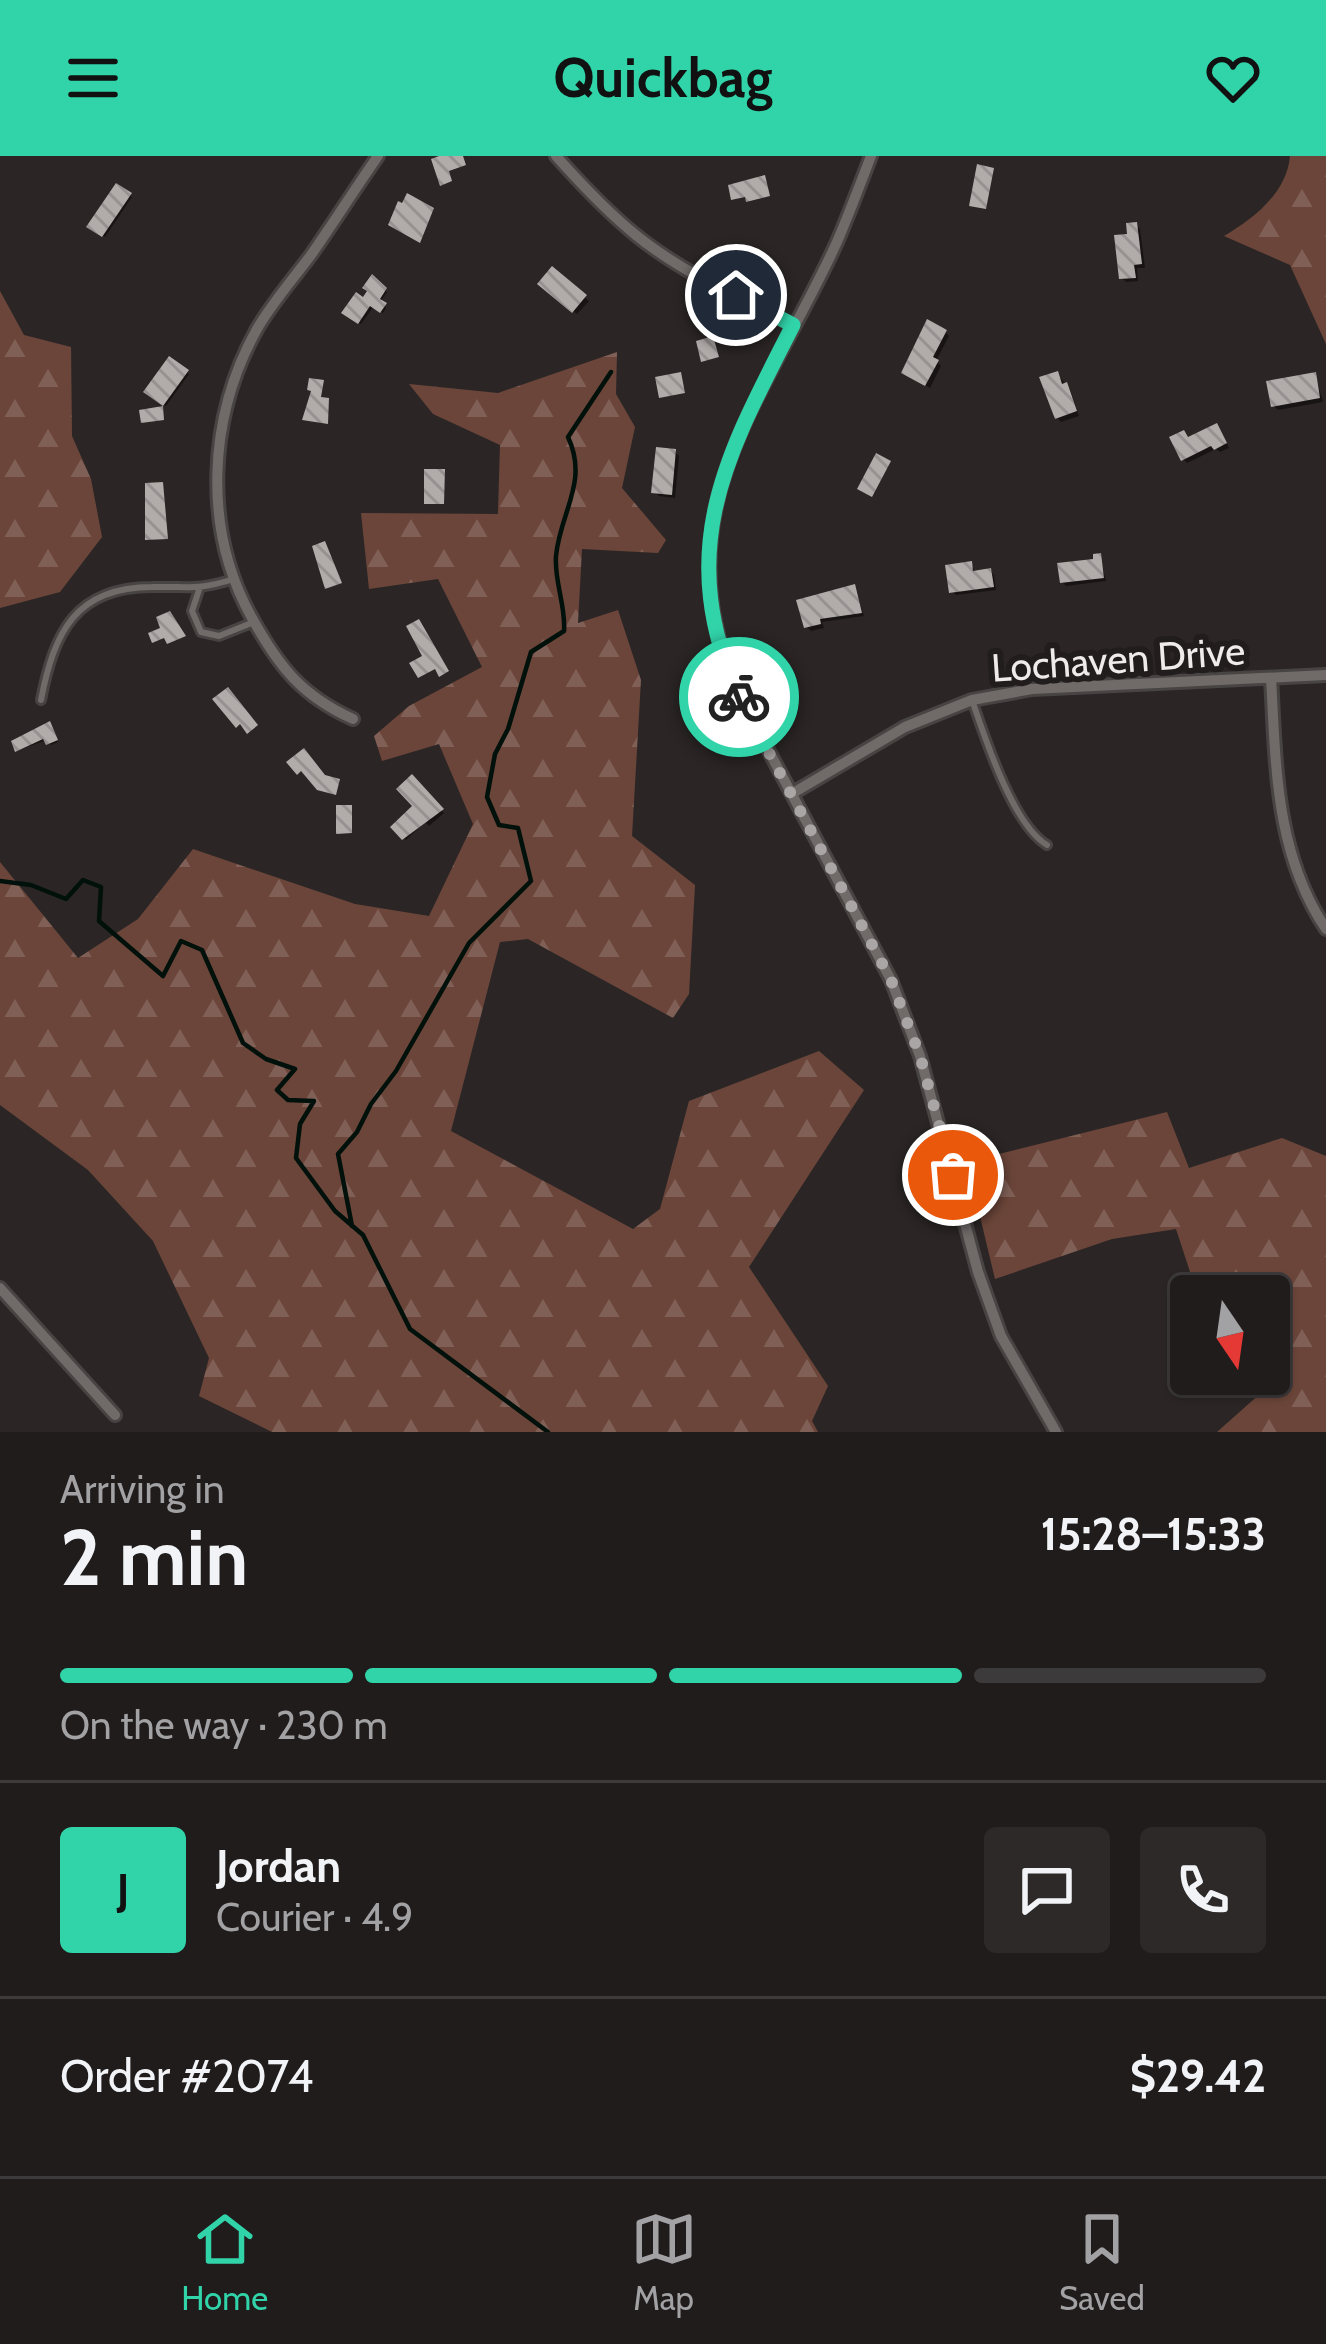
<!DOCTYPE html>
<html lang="en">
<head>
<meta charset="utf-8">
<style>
  :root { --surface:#201c1c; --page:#2d2929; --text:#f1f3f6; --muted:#a2a1a3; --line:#3d3a3b; --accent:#31d4a9 }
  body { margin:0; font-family:Cabin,sans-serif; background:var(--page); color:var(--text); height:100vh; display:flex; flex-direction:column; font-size:45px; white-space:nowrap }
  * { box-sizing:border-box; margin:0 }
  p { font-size:39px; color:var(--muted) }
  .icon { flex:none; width:66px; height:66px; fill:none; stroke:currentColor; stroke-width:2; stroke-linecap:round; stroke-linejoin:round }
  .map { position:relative; height:1276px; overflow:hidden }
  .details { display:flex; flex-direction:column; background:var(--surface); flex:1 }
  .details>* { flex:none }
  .needle { width:78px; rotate:167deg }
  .tools { position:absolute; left:1170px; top:1119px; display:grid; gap:24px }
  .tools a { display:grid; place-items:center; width:120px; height:120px; border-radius:12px; background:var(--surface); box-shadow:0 3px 9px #0004,0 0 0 3px var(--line); font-size:60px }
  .pin { position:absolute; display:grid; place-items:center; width:102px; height:102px; color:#fff; margin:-51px; border:6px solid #fff; border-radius:50%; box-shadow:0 3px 12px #0007 }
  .courier { position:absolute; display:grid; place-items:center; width:120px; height:120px; margin:-60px; border:9px solid #31d4a9; border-radius:50%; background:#fff; color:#222; box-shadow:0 3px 15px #0007 }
  .head em { font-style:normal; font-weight:700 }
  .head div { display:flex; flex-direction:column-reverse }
  .head { display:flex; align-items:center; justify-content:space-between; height:204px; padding:0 60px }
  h1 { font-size:78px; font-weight:700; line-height:90px }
  .bar { display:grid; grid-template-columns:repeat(4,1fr); gap:18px 12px; align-content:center; height:144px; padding:0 60px }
  .bar i { height:15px; border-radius:9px; background:var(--line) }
  .bar .selected { background:var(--accent) }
  .bar p { grid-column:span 4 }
  .line { display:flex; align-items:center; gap:30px; padding:0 60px; border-top:3px solid var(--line) }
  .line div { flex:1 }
  .round { display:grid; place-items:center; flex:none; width:126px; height:126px; border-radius:12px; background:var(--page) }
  header { display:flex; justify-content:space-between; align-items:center; height:156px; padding:0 60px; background:var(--accent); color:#111; font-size:54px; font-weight:700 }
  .tabs { display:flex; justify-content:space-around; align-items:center; height:168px; border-top:3px solid var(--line); background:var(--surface); font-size:33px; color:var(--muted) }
  .tabs a { display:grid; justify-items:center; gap:6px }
  .tabs .selected { color:var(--accent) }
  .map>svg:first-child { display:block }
</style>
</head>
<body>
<header><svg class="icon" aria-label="menu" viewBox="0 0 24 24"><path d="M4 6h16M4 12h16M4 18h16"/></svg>Quickbag<svg class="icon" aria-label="heart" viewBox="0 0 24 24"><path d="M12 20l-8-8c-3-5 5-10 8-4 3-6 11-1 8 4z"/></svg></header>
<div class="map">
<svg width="1326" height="1276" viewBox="0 0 1326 1276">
  <defs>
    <pattern id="forest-firs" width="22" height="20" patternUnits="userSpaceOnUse" patternTransform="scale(3)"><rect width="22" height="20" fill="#6b4539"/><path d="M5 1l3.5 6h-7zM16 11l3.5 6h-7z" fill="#806056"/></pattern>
    <pattern id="building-back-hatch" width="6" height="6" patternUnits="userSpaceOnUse" patternTransform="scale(3)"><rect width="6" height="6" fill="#b1acaa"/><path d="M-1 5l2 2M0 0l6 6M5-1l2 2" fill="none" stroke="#969291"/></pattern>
  </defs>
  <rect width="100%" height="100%" fill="#2b2625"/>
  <!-- forest -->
  <path fill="url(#forest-firs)" d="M 1290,0 L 1326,0 L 1326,188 L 1290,109 L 1224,80 C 1253,63 1287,37 1290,0 Z
    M 0,135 L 24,179 L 71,191 L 72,280 L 91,323 L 102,381 L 60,436 L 0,452 Z
    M 617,196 L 616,238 L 635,271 L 622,332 L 666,384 L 658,397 L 582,393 L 578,467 L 618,454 L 641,524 L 632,680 L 695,729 L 689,838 L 673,862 L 528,783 L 500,786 L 451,975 L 633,1073 L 660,1053 L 689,945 L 819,895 L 864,934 L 749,1111 L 828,1230 L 812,1265 L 818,1276 L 272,1276 L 199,1240 L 209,1202 L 153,1085 L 88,1014 L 0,949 L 0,706 L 78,802 L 138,763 L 193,693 L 355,748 L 429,760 L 473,668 L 439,588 L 382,605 L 374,580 L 409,550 L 482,511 L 438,423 L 369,433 L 361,357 L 498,358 L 500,289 L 433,258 L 409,228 L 498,237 Z
    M 1167,956 L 1189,1012 L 1282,982 L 1326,1000 L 1326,1276 L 1217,1276 L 1261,1237 L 1258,1218 L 1269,1218 L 1269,1140 L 1198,1140 L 1176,1073 L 1112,1083 L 995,1123 L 967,1006 Z"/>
  <!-- shadow -->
  <path fill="#0007" d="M 117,31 L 132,41 L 105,81 L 90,71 Z
    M 1136,69 L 1140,73 L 1145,112 L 1137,112 L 1138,125 L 1126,126 L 1122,122 Z
    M 552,114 L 589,145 L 577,158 L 541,128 Z
    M 373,123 L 387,136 L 380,146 L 386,152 L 383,157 L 374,150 L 361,168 L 345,156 L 364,145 Z
    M 945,176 L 949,180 L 936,205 L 941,210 L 930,232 L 909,221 Z
    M 170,204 L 189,218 L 166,250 L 147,236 Z
    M 1057,218 L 1070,233 L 1079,260 L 1061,266 L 1057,262 Z
    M 1315,219 L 1323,246 L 1278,254 L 1274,250 Z
    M 1220,274 L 1229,292 L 1220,296 L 1216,293 L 1187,307 L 1183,303 Z
    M 675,296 L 679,300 L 675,342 L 659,340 L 654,336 Z
    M 1100,400 L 1106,425 L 1066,430 L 1062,426 Z
    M 971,408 L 976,417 L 990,415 L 994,419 L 996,434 L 956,439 L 951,435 Z
    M 854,432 L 864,460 L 822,466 L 824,472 L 811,475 L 807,471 Z
    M 51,571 L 58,586 L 51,589 L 47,584 L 18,594 Z
    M 412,622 L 444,657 L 429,670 L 425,666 L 406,684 L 394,671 L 416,650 Z"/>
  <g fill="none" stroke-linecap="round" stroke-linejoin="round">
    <!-- stream -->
    <path stroke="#00110b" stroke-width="4.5" d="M 0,725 L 31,729 L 66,743 L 83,724 L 101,731 L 99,765 L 163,820 L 181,785 L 202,794 L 243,887 L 266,903 L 295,913 L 277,934 L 288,944 L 314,945 L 300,968 L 296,1002 L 335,1055 L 363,1079 L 410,1173 L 548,1276
      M 352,1070 L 338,998 L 357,976 L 371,948 L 396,915 L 469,787 L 531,725 L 518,672 L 499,669 L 487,641 L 495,598 L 508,573 L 531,496 L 564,475 C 566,450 554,425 556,400 C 560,356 589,326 568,281 L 611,216"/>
  </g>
  <!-- building -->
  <path fill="url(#building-back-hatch)" d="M 439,0 L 463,0 L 466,9 L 449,15 L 452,25 L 440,30 L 431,3 Z
    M 977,8 L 994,12 L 986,53 L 969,50 Z
    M 765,19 L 770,40 L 746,46 L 745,41 L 731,44 L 728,29 Z
    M 116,27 L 132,37 L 102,81 L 86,71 Z
    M 407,37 L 434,52 L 420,87 L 388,69 L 398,45 L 402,47 Z
    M 1137,66 L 1142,108 L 1134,109 L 1136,122 L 1119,123 L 1114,79 L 1127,78 L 1126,67 Z
    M 552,110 L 587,139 L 572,157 L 537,128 Z
    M 372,118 L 387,132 L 380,143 L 387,147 L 380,157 L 370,150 L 358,168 L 341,157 L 356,136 L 363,141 L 367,135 L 362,132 Z
    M 927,163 L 947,174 L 933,201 L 939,204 L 925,230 L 901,217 Z
    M 713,180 L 719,201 L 701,206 L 696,185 Z
    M 169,200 L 189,214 L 163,250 L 164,264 L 141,267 L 139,254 L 163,250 L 143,236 Z
    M 1058,215 L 1062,228 L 1067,226 L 1077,255 L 1055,263 L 1039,221 Z
    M 681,216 L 685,237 L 659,242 L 655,221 Z
    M 1316,216 L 1320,242 L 1271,251 L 1266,225 Z
    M 309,222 L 324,224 L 321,241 L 329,242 L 328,268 L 302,264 L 311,235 L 307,234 Z
    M 1217,267 L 1227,287 L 1214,294 L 1211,290 L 1181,305 L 1169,281 L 1184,274 L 1188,281 Z
    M 656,291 L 676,293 L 672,339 L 651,337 Z
    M 876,297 L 891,305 L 872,341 L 857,333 Z
    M 424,313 L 445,313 L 444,348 L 424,348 Z
    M 163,326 L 168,383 L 145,384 L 145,327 Z
    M 325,385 L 342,427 L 325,433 L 312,390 Z
    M 1101,397 L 1104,422 L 1060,427 L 1057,407 L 1093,403 L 1093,398 Z
    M 972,405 L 973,415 L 991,412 L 994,431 L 949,437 L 945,409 Z
    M 855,428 L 862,457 L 820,463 L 821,468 L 804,472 L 796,444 Z
    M 170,455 L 186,480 L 167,488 L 164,482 L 152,487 L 148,477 L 160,472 L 156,461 Z
    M 419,463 L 449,515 L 439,521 L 435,513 L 418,522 L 409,507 L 422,500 L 406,470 Z
    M 228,531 L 258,569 L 247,578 L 240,568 L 236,572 L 212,543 Z
    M 50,565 L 58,584 L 46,589 L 43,583 L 15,596 L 11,585 Z
    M 304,592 L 325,619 L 340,623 L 336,639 L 317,634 L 301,615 L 297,619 L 286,606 Z
    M 412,618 L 444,653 L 402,684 L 390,671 L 412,650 L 396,633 Z
    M 336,649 L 352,649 L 352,677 L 336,678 Z"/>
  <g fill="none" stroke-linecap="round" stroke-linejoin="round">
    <!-- service casing -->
    <g stroke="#484443" stroke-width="12">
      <path id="service" d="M 199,434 L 192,455 L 201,476 L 219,480 L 254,466
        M 41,544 C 54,477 75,431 152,431 C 190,430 195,435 234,423
        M 972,544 C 985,582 1013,669 1047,689"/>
    </g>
    <!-- minor casing -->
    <g stroke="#484443" stroke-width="16">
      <path id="minor" d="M 556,0 C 581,28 607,56 637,80 C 683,117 740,142 793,169
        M 871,0 C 860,29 849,58 837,86 C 764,246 655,357 741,543 L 891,824 L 920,900 L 978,1116 L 1001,1180 L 1056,1276
        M 1271,522 C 1276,609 1275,697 1326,773
        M 353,563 C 302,540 279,511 252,462 C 202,373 208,261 257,173 C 272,147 293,123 311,99 C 334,66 355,33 378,0
        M 793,637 L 905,571 L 972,544 L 1032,533 L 1326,519
        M 0,1132 L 115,1259"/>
    </g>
    <!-- service -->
    <use href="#service" stroke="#706b69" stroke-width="6"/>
    <!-- minor -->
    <use href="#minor" stroke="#706b69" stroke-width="10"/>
  </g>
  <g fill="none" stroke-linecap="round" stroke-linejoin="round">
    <!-- done -->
    <path stroke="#aaa6a5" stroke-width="12" stroke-dasharray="0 21.6" d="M 739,541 L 891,824 L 920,900 L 953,1019"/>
    <!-- route -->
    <path stroke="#31d4a9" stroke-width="15" d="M 736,139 L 793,169 C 726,300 673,393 739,541"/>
  </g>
  <g text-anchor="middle" stroke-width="12" stroke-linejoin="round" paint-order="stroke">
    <!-- street labels -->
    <g font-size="39" fill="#eeebea" stroke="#211d1c">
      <text transform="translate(1118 503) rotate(-4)" y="14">Lochaven Drive</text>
    </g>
  </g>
</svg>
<div class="tools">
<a><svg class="needle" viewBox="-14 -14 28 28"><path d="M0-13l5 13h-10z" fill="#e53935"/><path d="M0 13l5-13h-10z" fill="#a2a1a3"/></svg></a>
</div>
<div class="pin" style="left:953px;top:1019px;background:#ea580c"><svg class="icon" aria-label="bag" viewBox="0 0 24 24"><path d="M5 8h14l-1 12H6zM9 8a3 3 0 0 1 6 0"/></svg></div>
<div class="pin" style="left:736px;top:139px;background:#1f2937"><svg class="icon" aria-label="home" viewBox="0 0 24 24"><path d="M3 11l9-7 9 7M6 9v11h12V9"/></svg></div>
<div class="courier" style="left:739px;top:541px"><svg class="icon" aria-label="bike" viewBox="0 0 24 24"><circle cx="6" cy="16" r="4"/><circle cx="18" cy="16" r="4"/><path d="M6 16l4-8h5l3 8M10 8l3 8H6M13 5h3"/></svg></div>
</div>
<section class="details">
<div class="head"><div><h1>2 min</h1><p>Arriving in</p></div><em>15:28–15:33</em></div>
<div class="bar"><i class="selected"></i><i class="selected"></i><i class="selected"></i><i></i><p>On the way · 230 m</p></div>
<div class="line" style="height:216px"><b class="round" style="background:var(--accent);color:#111">J</b><div><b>Jordan</b><p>Courier · 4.9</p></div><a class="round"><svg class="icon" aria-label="chat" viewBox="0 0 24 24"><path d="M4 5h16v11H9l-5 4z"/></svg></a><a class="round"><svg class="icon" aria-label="phone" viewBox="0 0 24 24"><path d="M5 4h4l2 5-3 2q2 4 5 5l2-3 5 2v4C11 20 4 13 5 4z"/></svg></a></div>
<div class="line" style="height:156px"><div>Order #2074</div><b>$29.42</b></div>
</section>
<nav class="tabs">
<a class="selected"><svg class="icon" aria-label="home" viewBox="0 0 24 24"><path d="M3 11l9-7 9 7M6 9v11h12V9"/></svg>Home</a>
<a><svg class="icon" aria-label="map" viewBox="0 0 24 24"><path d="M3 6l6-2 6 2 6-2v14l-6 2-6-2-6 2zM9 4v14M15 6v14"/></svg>Map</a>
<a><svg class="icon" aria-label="saved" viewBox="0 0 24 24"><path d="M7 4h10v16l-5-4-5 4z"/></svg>Saved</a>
</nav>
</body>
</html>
